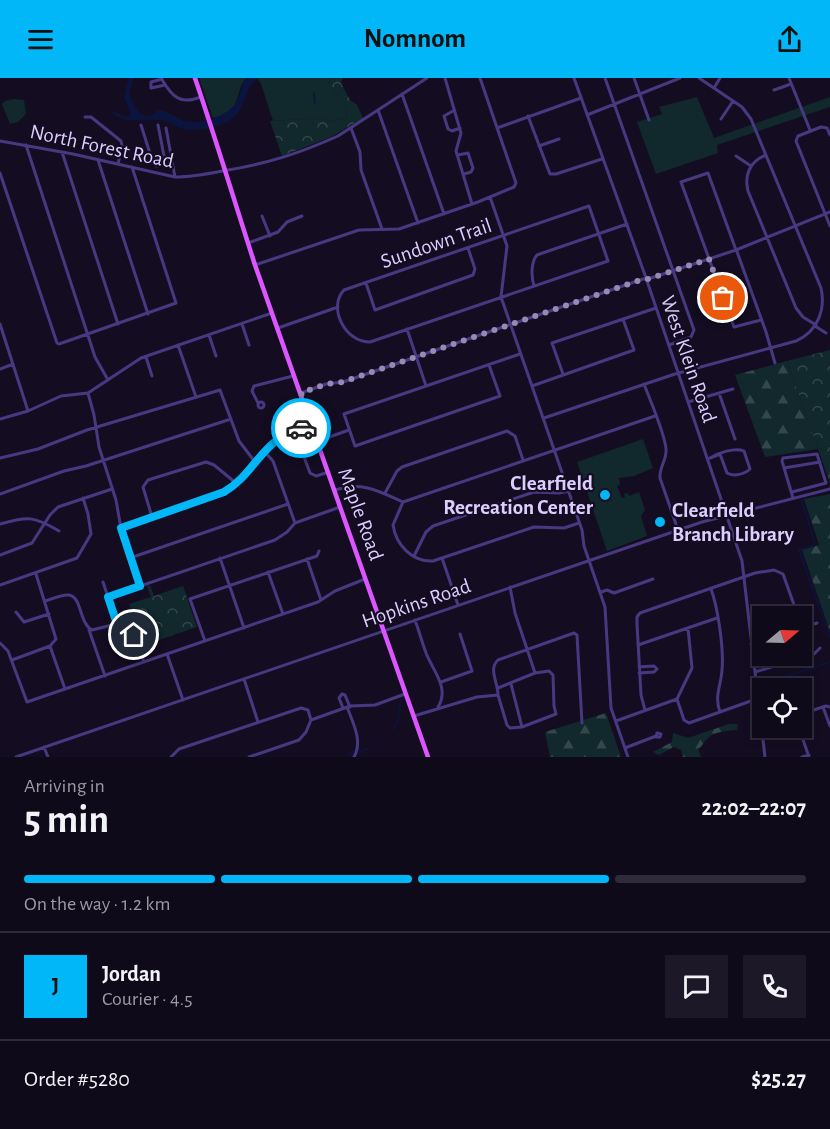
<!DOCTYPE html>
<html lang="en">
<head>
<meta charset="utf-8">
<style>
  :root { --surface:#0f0a1a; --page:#1d1827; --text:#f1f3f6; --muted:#9b9aa2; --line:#2f2b39; --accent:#01b7f8 }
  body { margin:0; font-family:"Alegreya Sans",sans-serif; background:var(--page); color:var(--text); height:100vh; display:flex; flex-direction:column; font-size:22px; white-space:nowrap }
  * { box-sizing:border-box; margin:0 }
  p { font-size:20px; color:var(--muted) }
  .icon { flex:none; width:33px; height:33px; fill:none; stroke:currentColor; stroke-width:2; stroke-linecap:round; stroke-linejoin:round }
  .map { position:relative; height:679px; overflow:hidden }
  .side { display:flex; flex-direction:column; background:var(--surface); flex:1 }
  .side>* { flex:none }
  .needle { width:39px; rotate:71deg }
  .fabs { position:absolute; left:752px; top:528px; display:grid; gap:12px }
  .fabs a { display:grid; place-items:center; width:60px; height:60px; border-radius:0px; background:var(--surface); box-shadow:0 3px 9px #0003,0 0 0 2px var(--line); font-size:30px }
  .pin { position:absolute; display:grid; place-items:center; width:51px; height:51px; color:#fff; margin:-26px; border:3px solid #fff; border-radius:50%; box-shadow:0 2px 6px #0007 }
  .courier { position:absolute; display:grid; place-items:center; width:60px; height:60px; margin:-30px; border:4px solid #01b7f8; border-radius:50%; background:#fff; color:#222; box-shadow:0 2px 8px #0007 }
  .head em { font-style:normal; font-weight:600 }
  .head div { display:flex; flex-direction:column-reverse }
  .head { display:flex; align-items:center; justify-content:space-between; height:102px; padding:0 24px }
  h1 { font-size:39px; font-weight:600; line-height:45px }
  .bar { display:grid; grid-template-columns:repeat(4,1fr); gap:9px 6px; align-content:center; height:72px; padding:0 24px }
  .bar i { height:8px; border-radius:4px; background:var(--line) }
  .bar .current { background:var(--accent) }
  .bar p { grid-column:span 4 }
  .line { display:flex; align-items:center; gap:15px; padding:0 24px; border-top:2px solid var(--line) }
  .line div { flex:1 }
  .round { display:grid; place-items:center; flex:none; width:63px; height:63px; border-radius:0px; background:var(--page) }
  header { display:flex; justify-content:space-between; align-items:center; height:78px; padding:0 24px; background:var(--accent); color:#111; font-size:27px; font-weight:600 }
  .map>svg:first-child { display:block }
</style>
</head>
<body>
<header><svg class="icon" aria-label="menu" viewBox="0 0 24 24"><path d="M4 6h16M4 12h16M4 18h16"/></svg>Nomnom<svg class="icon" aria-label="share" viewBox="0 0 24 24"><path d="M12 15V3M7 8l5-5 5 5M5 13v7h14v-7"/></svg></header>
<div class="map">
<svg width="830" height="679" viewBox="0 0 830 679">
  <defs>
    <pattern id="forest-firs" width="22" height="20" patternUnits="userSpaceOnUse" patternTransform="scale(1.5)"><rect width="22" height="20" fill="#11282c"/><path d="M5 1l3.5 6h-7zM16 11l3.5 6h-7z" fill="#33464c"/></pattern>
    <pattern id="park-crowns" width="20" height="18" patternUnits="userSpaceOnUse" patternTransform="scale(1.5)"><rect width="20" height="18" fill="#11282c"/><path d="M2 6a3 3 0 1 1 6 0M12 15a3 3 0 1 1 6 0" fill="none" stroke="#33464c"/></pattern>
  </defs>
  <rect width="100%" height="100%" fill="#140d22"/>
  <!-- grass -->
  <path fill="#11282c" d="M 199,0 L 246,0 C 233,17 243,34 213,40 Z
    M 257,0 L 329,0 L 330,8 L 345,24 L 347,40 L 329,44 L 320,40 L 273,43 L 261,6 Z
    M 697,19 L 714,60 L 830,19 L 830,29 L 717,67 L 718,75 L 656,96 L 637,44 L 662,36 L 659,29 Z
    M 14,21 L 24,22 L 26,36 L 18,44 L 10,46 L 2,26 L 5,23 Z
    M 643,361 L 653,390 L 634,398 L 619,400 L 620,407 L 617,408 L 622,420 L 625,419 L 624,416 L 628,415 L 629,418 L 639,414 L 645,432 L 641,438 L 647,458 L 607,473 L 577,384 Z"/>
  <!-- forest -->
  <path fill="url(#forest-firs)" d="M 787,283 L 818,371 L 765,379 L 735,297 Z
    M 830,416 L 830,554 L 802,472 L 819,467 L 804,421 Z
    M 606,635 L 621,679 L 550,679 L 545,654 Z
    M 729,646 L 738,646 L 737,652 C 728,653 715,653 708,660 C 703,664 704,667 698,671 L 701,679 L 683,679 L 681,672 L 674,669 L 659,677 L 653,674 L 672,664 L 673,655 L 688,660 Z"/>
  <!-- park -->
  <path fill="url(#park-crowns)" d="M 329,0 L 343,0 L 341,5 L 350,22 L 357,27 L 363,40 L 331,59 L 282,78 L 270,43 L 320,40 L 329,44 L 347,40 L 345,24 L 330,8 Z
    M 830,272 L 830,405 L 787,283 Z
    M 150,507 L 154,518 L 183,508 L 197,549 L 141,568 L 131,542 L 133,537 L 129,526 L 151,519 L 147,508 Z"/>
  <!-- water -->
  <path fill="#0a143f" d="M 129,0 L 133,0 L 132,8 L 129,12 C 130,25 145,50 158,32 C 168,32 175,40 184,43 C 200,47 226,39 236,25 C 240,19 241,9 244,3 L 246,0 L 259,0 C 243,9 247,30 232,41 C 223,48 196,54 184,51 C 176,49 170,43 162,42 C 146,40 121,48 110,32 L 126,39 L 131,37 L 124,19 Z"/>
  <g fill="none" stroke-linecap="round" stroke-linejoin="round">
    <!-- stream -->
    <path stroke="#0a143f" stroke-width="1.5" d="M 314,15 L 315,25
      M 802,423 L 815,465 L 813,467 L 799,472 L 830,559
      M 775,602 L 830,584
      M 393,652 L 399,639 L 401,620
      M 360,675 L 364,671 L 370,672
      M 349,679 L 353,673"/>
    <!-- minor -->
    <path stroke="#473981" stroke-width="3" d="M 161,0 C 172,19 180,27 201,19
      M 445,0 L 461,55 L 456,73 L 472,126
      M 574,0 L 645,197 L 742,483 L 765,679
      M 605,0 L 694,252 L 691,259 L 669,267
      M 634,0 L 649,42
      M 789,0 L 810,52
      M 162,1 L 151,4 L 151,10 L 165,7
      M 714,10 L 720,0
      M 774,12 L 791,6
      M 402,16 L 444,136
      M 378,32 L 418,145
      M 453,33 L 444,38 L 448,51 L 452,53 L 460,50
      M 587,37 L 680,0
      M 528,38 L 550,96 L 556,96 L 602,81
      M 85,39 L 91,39 L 121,63 L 122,68 L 118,86
      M 721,41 L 733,23
      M 141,47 L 153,85 L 156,88 L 163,86 L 165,83 L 158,47
      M 166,50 L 175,99
      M 351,50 L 360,74 L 361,92 L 382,151
      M 497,50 L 581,20
      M 830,57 L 827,50 L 821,49 L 798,58 L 796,63 L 830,148
      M 0,63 L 73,76 L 175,99 C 191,99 207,96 222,93 C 266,86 298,76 338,58 L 427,0
      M 26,67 L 95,279 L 108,302
      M 539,68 L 559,61
      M 62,74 L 118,246
      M 458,77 L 468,75 L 473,90 L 471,94 L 464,96
      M 766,77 C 750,83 744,97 748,113 L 796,230 L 803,239 L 816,247
      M 736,78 L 751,88
      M 98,82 L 148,236
      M 0,95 L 57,265 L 59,266 L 176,225 L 132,89
      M 490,119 L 507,168 L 501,219
      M 589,128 L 608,183 L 370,264 C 346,265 327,230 344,212 Z
      M 262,138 L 270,158
      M 248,165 L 278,154 L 287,144 L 302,138
      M 736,171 L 766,254 L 775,285
      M 736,172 L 708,95 L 681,104 L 734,249 L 761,242
      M 255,187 L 359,152 L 399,151 L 478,124 L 514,109 L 516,105 L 480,0
      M 366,205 L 375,232 L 473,197 L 475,191 L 468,170
      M 534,208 C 531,198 531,184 537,177 L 627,146
      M 501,219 L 582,452 L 584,468 L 605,529 L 611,630 L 628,679
      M 0,246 L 28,333
      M 242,246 L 249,267
      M 815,248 L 826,255
      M 278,250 L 338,229
      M 407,251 L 426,308
      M 209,257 L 216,278
      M 178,267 L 196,319
      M 146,279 L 152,298
      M 489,287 L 500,318 L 355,368 L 344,336 L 520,276
      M 0,291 L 13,286
      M 563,296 L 552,265 L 656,230
      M 644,306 C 650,322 665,356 666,371 C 667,382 659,389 660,400 L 678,452
      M 532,308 L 634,272 L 623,241
      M 88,315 L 94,337 L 99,369 L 116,422 L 123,462 L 140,508
      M 301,315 L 326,306 L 343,304 L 643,201 L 648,201 L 736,172 L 830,134
      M 719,315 L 735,361
      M258 327a3 3 0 1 1 6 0a3 3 0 1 1-6 0Z
      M 688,324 L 733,311
      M 258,325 L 252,313 L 254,308 L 293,298
      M 544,340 L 675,296 L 796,263 C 817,254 826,232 821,210 L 751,41 L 742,29 L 699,0
      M 0,341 L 28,333 L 61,318 L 88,315 L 141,280 L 272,235
      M 294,352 L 310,395 L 316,398 L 329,394
      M 318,363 L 349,352
      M 264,373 L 273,383 L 295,445
      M 720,376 L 727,395 C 734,399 745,396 750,391 L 744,373 C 735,369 718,375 710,380 L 720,376
      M 0,380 L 38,371 L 87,352 L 220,312 L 239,363 L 255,384
      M 784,390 L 820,384
      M 335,412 C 361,403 379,413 403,424 L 655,338
      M 792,414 L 826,405 L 817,376 L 783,380 L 782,383 L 793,420
      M 385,415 L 397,393 L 402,389 L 507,353 L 515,358 L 523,382
      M 0,416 L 64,393 L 86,388 L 231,341
      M 403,424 L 393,447 C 396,467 412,484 433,483 L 534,449 L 564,450 L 579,445
      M 152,439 L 143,409 L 148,402 L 206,384 L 214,387 L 236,405
      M 0,446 C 28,438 34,438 59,453
      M 121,450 L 224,414 C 245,402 255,378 273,364 C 285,354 298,351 312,346
      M 0,477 L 32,465 L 50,437 L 58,429 L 112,411
      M 414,478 L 426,454 L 433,448 L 534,414 L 559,415 L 569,413
      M 130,480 L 288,426
      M 220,480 L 244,550
      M 442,480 L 458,527
      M 307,481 L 321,522
      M 268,494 L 283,536
      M 103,504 L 117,546
      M 0,507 L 77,480 L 91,456 L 88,436 L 83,420
      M 510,509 L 515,535 L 535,595
      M 711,511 C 718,530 724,571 722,592 C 721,608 714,618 720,634
      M 601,514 L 607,512 L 614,515 L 653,501
      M 108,519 L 275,462 L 287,454 L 295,445 L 340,429
      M 45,523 C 52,521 62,516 69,517 C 82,519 79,545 92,552 L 124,544 L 129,545 L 144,584
      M 16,534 L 24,544 L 49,536
      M 415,542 C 419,553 422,564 426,575 C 433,593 450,610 438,629
      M 801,550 L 817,545
      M 89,552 L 105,598
      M 205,563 L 190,521 L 317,478 L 319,473
      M 0,565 L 8,573 L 27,624 L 318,524 L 335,513 L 365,501
      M 751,566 L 762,563
      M 638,567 L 717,540
      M 50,568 L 65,611
      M 167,576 L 183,622
      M 12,582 L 50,568 L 56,561 L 36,496
      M 755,594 L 814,576 L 820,570
      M 639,595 L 654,594 L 657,591 L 654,588 L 639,589
      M 244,601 L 258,644
      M 441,604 L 472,593 L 460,556
      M 511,606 L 522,649
      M 498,610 L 535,595 L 549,593 L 553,597 L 554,628 L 556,636 L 522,649 L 510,650 L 507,647 L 498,617
      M 793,610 L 812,604
      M 677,621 L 684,642 L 689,645 L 762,619
      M 347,629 C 353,645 363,663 354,679
      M 823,629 L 830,648
      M 343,630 L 339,620 L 342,616 L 345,617 L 350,629
      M 645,632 L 641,617 L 637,546 L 637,539 L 640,535 L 755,495 L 774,492 L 783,496 L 798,538
      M 801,636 L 826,628 L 830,629
      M 414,638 L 477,619 L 498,617 C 498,604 488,591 498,582 L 574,555 L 577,557 L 582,645
      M 311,642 L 350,628 L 375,627 L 405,616
      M 616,643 L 677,621 L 692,590 L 688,550
      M 784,650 L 785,650
      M 799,650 L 809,679
      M 657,655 L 661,656 L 660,659 L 656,659 Z
      M 44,669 L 48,679
      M 625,670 L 656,658
      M 16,679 L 702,444 L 830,411
      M 171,679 L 179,671 L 301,630 L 308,632 L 311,642
      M 249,679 L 299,662 L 306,654 L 311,642
      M 802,679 L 809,677"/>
    <!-- major -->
    <path stroke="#db56fe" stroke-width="4.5" d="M 195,0 C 216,62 235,125 255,187 L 428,679"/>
  </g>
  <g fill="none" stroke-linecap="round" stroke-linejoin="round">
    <!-- done -->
    <path stroke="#968ab2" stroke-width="6" stroke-dasharray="0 10.8" d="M 301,350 L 312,346 L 301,315 L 326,306 L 343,304 L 643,201 L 648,201 L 709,181 L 723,220"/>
    <!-- route -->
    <path stroke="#01b7f8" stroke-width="8" d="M 134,557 L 128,544 L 117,546 L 108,519 L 140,508 L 121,450 L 224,414 C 256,395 260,363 301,350"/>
  </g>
  <!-- markers -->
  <g fill="#01b7f8" stroke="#140d22" stroke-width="2">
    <circle cx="605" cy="417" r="6"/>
    <circle cx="660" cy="444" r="6"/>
  </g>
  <g text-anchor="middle" stroke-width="4.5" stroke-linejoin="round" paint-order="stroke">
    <!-- street labels -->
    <g font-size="21" fill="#dcceff" stroke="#140d22">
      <text transform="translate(102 68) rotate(12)" y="7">North Forest Road</text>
      <text transform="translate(436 165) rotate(-19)" y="7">Sundown Trail</text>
      <text transform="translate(689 281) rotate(71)" y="7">West Klein Road</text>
      <text transform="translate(361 436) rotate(70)" y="7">Maple Road</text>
      <text transform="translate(416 525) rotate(-19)" y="7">Hopkins Road</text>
    </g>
    <!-- poi labels -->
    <g font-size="21" font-weight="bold" fill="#dcceff" stroke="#140d22" text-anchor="end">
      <text x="593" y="412">Clearfield<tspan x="593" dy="24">Recreation Center</tspan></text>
      <text x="672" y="439" text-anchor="start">Clearfield<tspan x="672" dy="24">Branch Library</tspan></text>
    </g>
  </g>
</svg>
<div class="fabs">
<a><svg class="needle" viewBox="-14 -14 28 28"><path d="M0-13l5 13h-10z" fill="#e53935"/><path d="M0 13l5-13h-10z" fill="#9b9aa2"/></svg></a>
<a><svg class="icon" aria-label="locate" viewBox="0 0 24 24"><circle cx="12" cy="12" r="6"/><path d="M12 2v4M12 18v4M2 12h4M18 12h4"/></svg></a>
</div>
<div class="pin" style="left:723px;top:220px;background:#ea580c"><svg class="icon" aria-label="bag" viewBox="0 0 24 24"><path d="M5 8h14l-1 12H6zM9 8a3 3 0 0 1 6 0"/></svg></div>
<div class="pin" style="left:134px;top:557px;background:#1f2937"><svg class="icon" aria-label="home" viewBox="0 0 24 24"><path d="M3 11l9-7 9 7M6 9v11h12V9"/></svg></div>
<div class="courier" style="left:301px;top:350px"><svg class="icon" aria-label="car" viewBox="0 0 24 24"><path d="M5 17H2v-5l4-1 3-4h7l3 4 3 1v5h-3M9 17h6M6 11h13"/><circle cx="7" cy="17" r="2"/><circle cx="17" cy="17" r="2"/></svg></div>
</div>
<section class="side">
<div class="head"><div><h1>5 min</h1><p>Arriving in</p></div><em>22:02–22:07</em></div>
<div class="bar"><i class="current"></i><i class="current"></i><i class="current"></i><i></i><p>On the way · 1.2 km</p></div>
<div class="line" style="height:108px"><b class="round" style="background:var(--accent);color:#111">J</b><div><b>Jordan</b><p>Courier · 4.5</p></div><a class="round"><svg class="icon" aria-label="chat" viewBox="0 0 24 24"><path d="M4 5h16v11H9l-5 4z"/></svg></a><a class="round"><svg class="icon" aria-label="phone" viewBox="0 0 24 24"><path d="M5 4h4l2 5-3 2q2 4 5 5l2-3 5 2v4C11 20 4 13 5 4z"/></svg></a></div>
<div class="line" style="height:78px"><div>Order #5280</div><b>$25.27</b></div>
</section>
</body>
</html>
